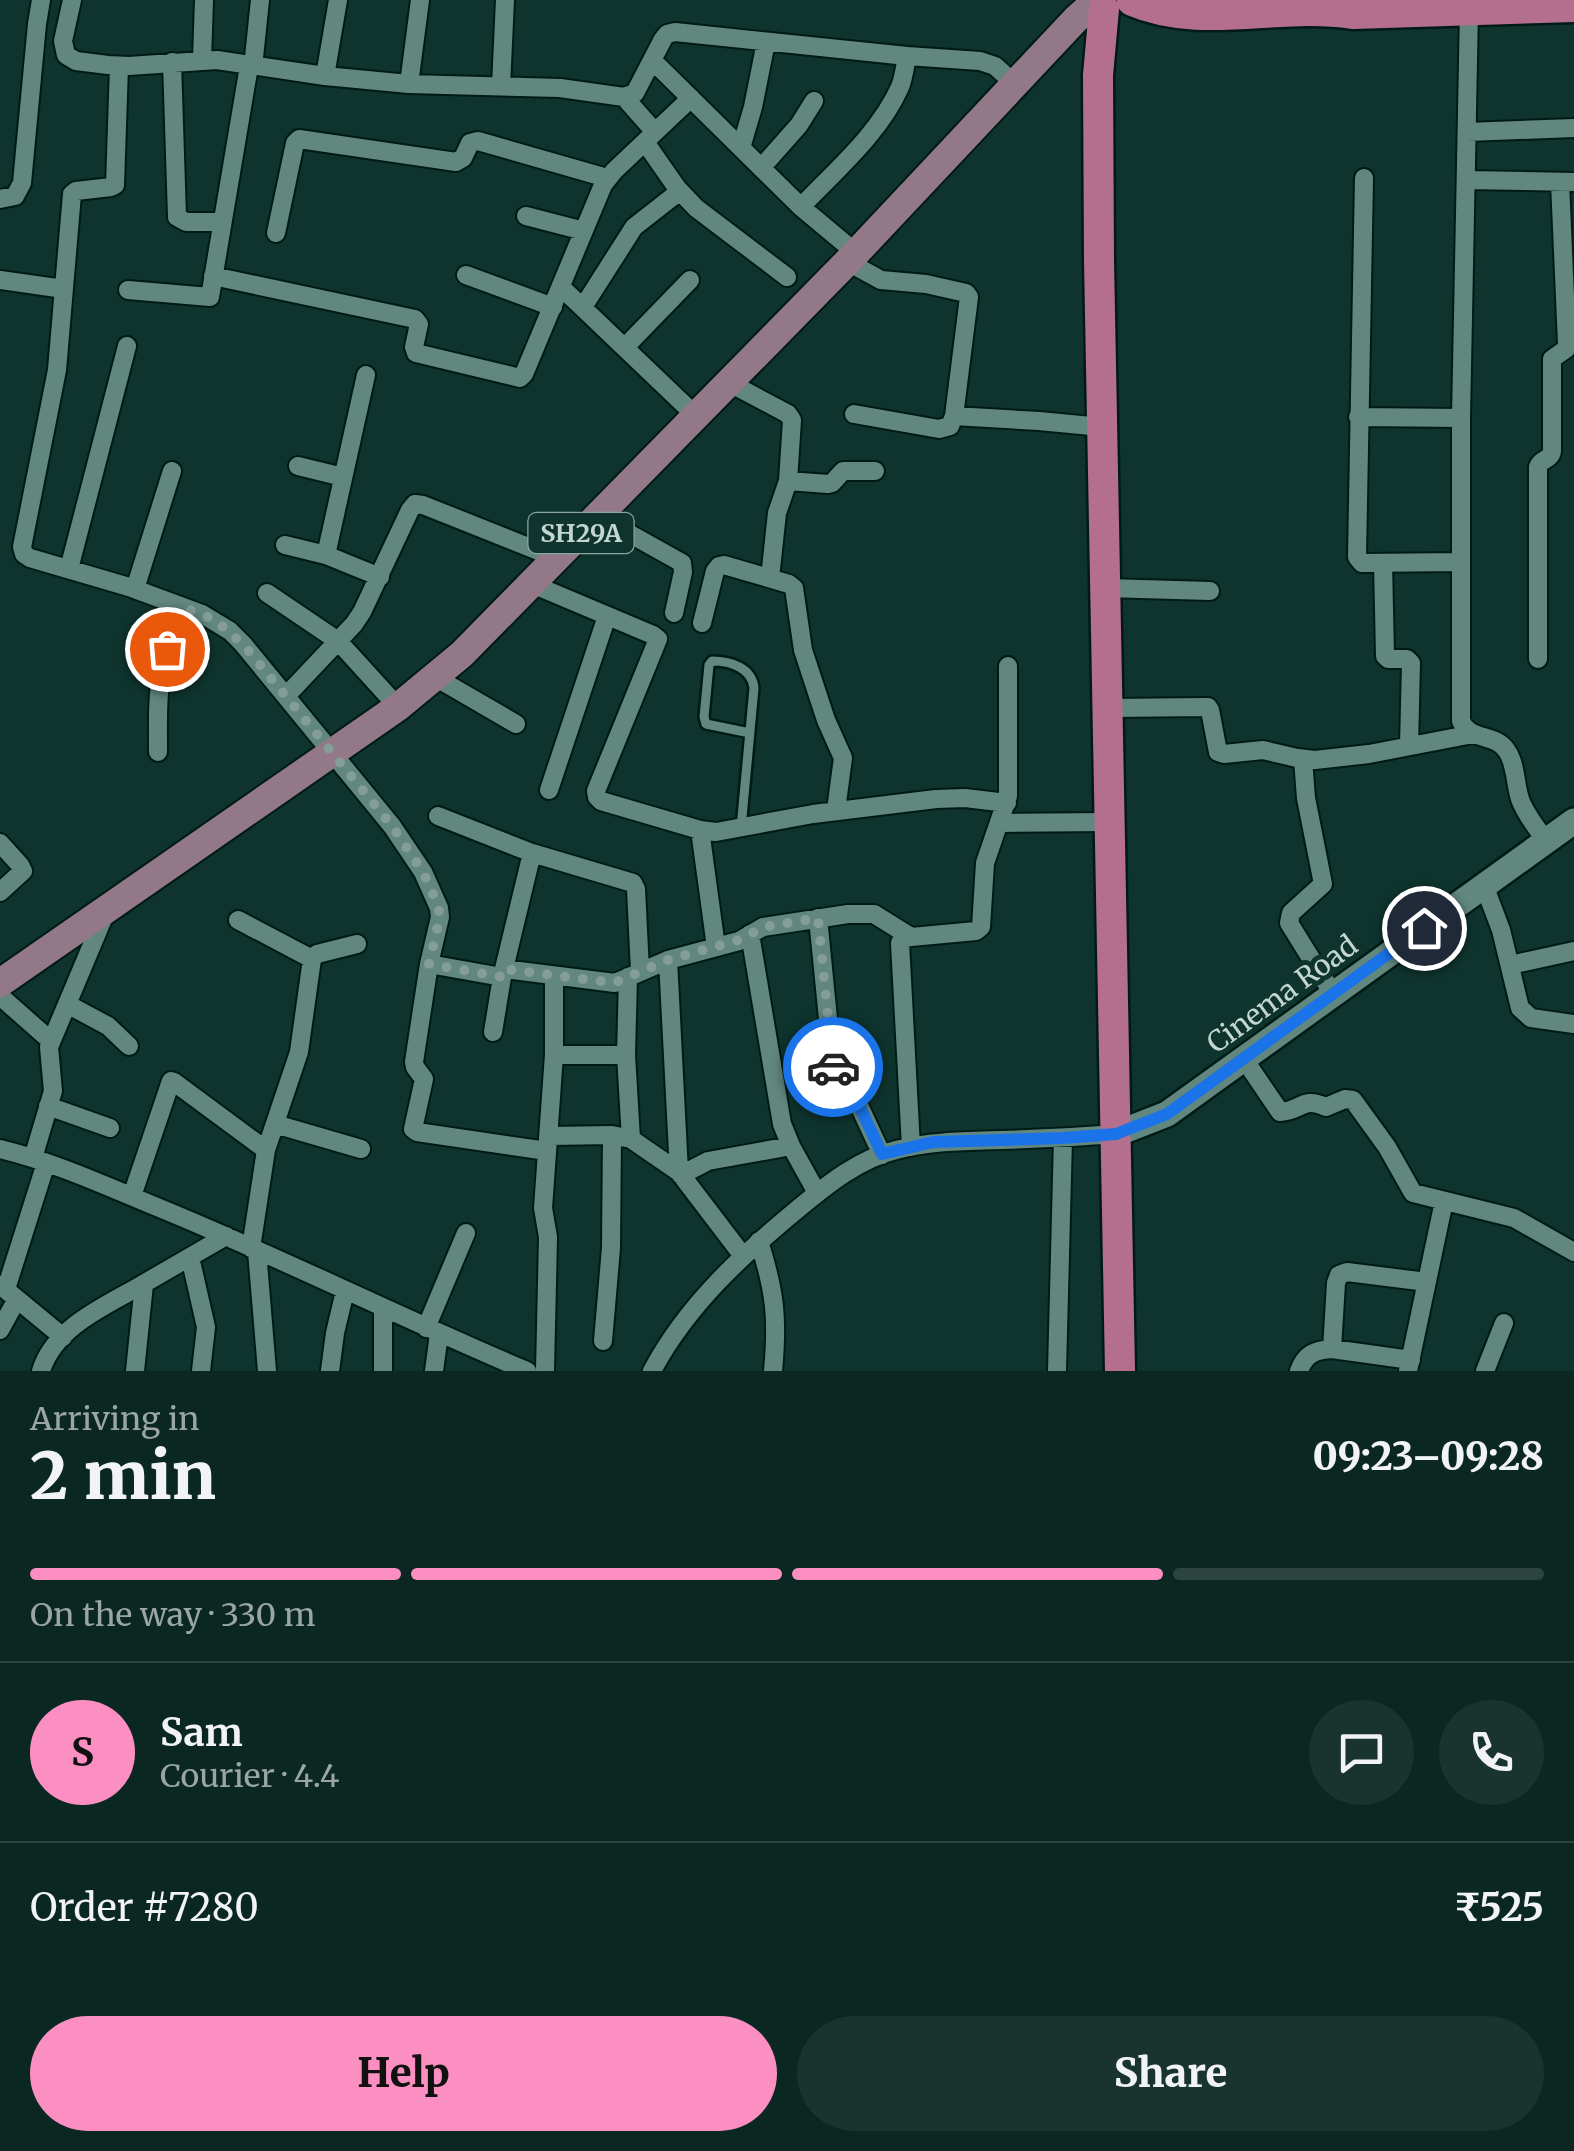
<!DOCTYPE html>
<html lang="en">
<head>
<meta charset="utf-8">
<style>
  :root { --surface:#0b2722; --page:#19332f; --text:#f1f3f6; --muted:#9aa5a5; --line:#2b4440; --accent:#fc8fc1 }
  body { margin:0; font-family:Merriweather,serif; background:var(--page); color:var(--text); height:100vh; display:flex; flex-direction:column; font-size:38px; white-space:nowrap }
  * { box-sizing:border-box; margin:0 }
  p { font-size:32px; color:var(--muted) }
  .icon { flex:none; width:55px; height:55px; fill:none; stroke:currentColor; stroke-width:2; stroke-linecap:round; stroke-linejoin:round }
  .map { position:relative; height:1371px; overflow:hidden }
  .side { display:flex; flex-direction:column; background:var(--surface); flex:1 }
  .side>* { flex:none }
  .pin { position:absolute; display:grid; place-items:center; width:85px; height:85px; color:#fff; margin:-42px; border:5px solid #fff; border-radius:50%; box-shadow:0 2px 10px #0007 }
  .courier { position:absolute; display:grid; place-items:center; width:100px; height:100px; margin:-50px; border:8px solid #1a73e8; border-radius:50%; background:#fff; color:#222; box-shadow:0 2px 12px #0007 }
  .summary em { font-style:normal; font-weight:800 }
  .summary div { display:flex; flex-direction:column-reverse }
  .summary { display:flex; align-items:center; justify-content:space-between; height:170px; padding:0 30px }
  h1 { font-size:65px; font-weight:800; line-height:75px }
  .bar { display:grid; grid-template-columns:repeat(4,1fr); gap:15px 10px; align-content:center; height:120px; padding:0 30px }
  .bar i { height:12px; border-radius:8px; background:var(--line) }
  .bar .active { background:var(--accent) }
  .bar p { grid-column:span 4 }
  .line { display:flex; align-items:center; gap:25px; padding:0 30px; border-top:2px solid var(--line) }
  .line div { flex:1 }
  .round { display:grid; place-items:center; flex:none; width:105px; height:105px; border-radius:52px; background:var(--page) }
  .cta { display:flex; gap:20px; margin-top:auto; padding:20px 30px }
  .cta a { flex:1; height:115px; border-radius:60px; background:var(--accent); color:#111; font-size:40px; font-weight:800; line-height:115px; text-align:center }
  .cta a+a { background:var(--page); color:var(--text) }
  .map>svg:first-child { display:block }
</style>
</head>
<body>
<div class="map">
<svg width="1574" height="1371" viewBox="0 0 1574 1371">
  <rect width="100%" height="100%" fill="#0f342e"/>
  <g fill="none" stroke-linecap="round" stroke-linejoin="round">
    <!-- lane casing -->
    <g stroke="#001b16" stroke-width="14">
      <path id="lane" d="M 741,828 L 754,688 C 752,668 731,661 712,661 L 709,665 L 704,717 L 706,724 L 750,733"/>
    </g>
    <!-- street casing -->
    <g stroke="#001b16" stroke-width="22">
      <path id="street" d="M 72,0 L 63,41 L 66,55 L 76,61 L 108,65 L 129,66 L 217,60 L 325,76 L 409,84 L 560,88 L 624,97 L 635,93 L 663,39 L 667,34 L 675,32 L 907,56 L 980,61 L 995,66 L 1016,85
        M 1469,10 L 1461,418 L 1461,721 C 1469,741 1496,733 1507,751 C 1516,764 1515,784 1520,799 C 1525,814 1537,828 1546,841
        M 202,60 L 204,0
        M 652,60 L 801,207 L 856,253
        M 172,62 L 177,217 L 186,222 L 222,222
        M 119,66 L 115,185 L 111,187 L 76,191 L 72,194 L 57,370 L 22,547 L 24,554 L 30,558 L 129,587 L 202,614 L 230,631 L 243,644 L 392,826 L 423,872 L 439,908 L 440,917 L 429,964 L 414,1062 L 415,1067 L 424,1079 L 413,1129 L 417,1132 L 547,1151
        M 253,67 L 260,0
        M 325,76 L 338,0
        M 409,84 L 420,0
        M 501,86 L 505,0
        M 624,97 L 655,132
        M 1467,132 L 1574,128
        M 645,142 L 677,188 L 696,208 L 787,277
        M 741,148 L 753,107 L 766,42
        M 761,168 L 799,125 L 814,101
        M 1364,178 L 1357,557 L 1362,563 L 1460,562
        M 1466,180 L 1574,182
        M 0,199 L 15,196 L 22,183 L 37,24 L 41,0
        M 801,207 C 836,170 879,134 900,87 C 904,77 905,66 907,56
        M 526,216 L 584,231
        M 276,233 L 295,143 L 299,139 L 456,162 L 463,158 L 470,143 L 478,141 L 607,178
        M 848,262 L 881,280 L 926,284 L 966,293 L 969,297 L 954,416 L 950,426 L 939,429 L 854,414
        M 466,275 L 553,307
        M 213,276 L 415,319 L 419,324 L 414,347 L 416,353 L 520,378 L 524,374 L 603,185 L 614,171 L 691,98
        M 0,280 L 64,289
        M 562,288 L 695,415
        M 128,290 L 210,297 L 249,66
        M 583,307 L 634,227 L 680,191
        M 625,347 L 690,280
        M 728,382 L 788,414 L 792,420 L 788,481 L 777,513 L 770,578
        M 954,416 L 1039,421 L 1102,427
        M 1358,417 L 1461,418
        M 298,466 L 343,477
        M 788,481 L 828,484 L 832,483 L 843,471 L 875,471
        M 598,516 L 682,563 L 683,572 L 674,613
        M 285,545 L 326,555 L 380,577
        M 326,555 L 366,375
        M 1383,563 L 1385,656 L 1388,659 L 1407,659 L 1411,663 L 1409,746
        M 69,569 L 127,346
        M 532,584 L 653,635 L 658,639 L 596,791 L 597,797 L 601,801 L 700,830 L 716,832 L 813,814 L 936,799 L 965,798 L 1007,803
        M 1106,588 L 1210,591
        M 135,589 L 172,471
        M 267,593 L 338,641 L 398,707
        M 702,623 L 715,571 L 719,566 L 724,565 L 789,584 L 794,588 L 803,650 L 826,720 L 843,758 L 836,810
        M 1538,659 L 1538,467 C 1540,459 1551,460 1552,451 L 1552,359 L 1566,349 L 1567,344 L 1560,182
        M 435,677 L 516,724
        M 286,696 L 354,624 L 362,612 L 410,510 L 415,504 L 423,505 L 556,558
        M 1107,708 L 1208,707 L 1210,710 L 1218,752 L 1224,754 L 1263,750 L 1297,758 L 1315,760 L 1369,754 L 1473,734
        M 158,752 C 158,725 157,696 162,670 C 167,648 175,627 182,607
        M 1303,759 L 1306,798 L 1323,884 L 1291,913 L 1289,923 L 1333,994
        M 549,790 L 607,616
        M 438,816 L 532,853 L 633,883 L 636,889 L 640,971
        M 1001,823 L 1108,822
        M 700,830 L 716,947
        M 0,843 L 20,865 L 23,871 L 0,892
        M 1484,885 L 1501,930 L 1520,1008 L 1531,1018 L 1574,1024
        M 818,918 L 833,1069 L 851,1088 L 882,1155
        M 238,920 L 312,959
        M 750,934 L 782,1124 L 791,1146 L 817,1193
        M 668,960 L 679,1172
        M 429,964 L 502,977
        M 1510,965 L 1574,951
        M 504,969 L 615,983 L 668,960 L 739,941 L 763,927 L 848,914 L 874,914 L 911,937
        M 628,977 L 626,1055 L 631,1139
        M 0,996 L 51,1041
        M 67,1004 L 108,1026 L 129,1046
        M 493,1032 L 502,977 L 532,853
        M 554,1055 L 626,1055
        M 1244,1059 L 1280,1112 C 1303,1111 1301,1096 1326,1107 L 1345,1099 L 1353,1100 L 1387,1147 L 1413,1193 L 1514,1218 L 1574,1252
        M 48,1106 L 110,1128
        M 275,1124 L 361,1149
        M 550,1136 L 612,1135 L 631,1139 L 679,1172 L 743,1256
        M 911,1147 L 900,943 L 902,939 L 911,937 L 976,931 L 981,927 L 985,863 L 1008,796 L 1008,666
        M 0,1149 C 54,1162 106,1186 157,1207 C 282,1258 403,1319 527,1371
        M 33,1158 L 53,1091 L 49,1047 L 105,914
        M 681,1175 L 708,1161 L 791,1146
        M 132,1196 L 171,1081 L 174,1082 L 266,1150
        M 759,1241 C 775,1292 778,1318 773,1371
        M 251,1248 L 266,1150 L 299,1052 L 312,959 L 317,954 L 357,944
        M 257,1251 L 267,1371
        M 190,1257 L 206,1327 L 201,1371
        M 0,1285 L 63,1337
        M 6,1289 L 46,1163
        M 383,1308 L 383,1371
        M 426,1328 L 466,1233
        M 0,1330 L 17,1299
        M 603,1341 L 611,1248 L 612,1135
        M 1332,1349 L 1336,1283 L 1339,1275 L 1347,1272 L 1427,1282
        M 41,1371 C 54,1328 103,1307 138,1287 C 167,1270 197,1253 226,1236
        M 135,1371 L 144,1284
        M 330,1371 L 335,1333 L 345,1291
        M 434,1371 L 439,1334
        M 545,1371 L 548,1237 L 543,1208 L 554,1055 L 554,976
        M 652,1371 C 687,1305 742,1255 799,1208 C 828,1184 859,1159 896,1150 C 931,1141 966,1141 1002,1140 C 1040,1139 1078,1137 1116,1134
        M 1057,1371 L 1063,1138
        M 1299,1371 C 1305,1354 1315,1350 1332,1349 L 1411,1360
        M 1408,1371 L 1444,1201
        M 1485,1371 L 1504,1323"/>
    </g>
    <!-- secondary casing -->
    <g stroke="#001b16" stroke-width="30">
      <path id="secondary" d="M 1116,1134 L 1167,1114 L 1574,821"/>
    </g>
    <!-- primary casing -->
    <g stroke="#001b16" stroke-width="32">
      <path id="primary" d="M 0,983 L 398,707 L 462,654 L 856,253 L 1076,19 L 1094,3"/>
    </g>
    <!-- highway casing -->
    <g stroke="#001b16" stroke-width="35">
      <path id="highway" d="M 1132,1 C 1202,31 1280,2 1353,14 L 1574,7
        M 1104,9 L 1098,75 L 1099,260 L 1120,1371"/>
    </g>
    <!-- lane -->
    <use href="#lane" stroke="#61877f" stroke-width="9"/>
    <!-- street -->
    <use href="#street" stroke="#61877f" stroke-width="18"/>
    <!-- secondary -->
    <use href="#secondary" stroke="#61877f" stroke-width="25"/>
    <!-- primary -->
    <use href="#primary" stroke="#937988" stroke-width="28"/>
    <!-- highway -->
    <use href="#highway" stroke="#b46f8e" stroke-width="30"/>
  </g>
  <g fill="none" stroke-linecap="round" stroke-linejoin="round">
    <!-- done -->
    <path stroke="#849d98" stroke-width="10" stroke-dasharray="0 18" d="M 167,649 L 182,607 L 215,620 L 243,644 L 392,826 L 423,872 L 439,908 L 439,921 L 429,964 L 502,977 L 504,969 L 614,983 L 668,960 L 739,940 L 764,927 L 818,918 L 833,1067"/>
    <!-- route -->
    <path stroke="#1a73e8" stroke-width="12" d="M 833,1067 L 835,1074 L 848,1082 L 882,1154 L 933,1142 L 1063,1138 L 1116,1134 L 1167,1114 L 1424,928"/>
  </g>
  <g text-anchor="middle" stroke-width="10" stroke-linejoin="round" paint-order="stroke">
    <!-- shield labels -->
    <rect fill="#0f342e" stroke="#8da5a0" stroke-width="2.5" x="528.5" y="513" width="105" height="40" rx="8"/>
    <g font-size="25" font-weight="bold" fill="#c3d6d1">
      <text x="581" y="542">SH29A</text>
    </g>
    <!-- street labels -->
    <g font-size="28" fill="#c3d6d1" stroke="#0f342e">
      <text transform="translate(1282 994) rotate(-36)" y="10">Cinema Road</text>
    </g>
  </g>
</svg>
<div class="pin" style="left:167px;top:649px;background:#ea580c"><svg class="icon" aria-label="bag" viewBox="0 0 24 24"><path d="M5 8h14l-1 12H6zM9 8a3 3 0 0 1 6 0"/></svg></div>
<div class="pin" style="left:1424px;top:928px;background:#1f2937"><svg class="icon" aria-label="home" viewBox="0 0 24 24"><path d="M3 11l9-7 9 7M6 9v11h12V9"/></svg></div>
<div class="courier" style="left:833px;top:1067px"><svg class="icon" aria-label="car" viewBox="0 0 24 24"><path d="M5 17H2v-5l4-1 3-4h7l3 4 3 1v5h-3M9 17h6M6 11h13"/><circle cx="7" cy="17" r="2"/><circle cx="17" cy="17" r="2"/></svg></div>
</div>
<section class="side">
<div class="summary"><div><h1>2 min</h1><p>Arriving in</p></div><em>09:23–09:28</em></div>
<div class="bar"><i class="active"></i><i class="active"></i><i class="active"></i><i></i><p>On the way · 330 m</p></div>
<div class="line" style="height:180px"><b class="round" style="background:var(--accent);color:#111">S</b><div><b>Sam</b><p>Courier · 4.4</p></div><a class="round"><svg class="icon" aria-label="chat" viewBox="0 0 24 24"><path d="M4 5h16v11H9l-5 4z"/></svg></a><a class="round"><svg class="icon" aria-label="phone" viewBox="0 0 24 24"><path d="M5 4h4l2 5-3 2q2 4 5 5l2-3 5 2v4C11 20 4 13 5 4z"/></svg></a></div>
<div class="line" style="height:130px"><div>Order #7280</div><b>₹525</b></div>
<div class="cta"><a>Help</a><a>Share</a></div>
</section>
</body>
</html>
